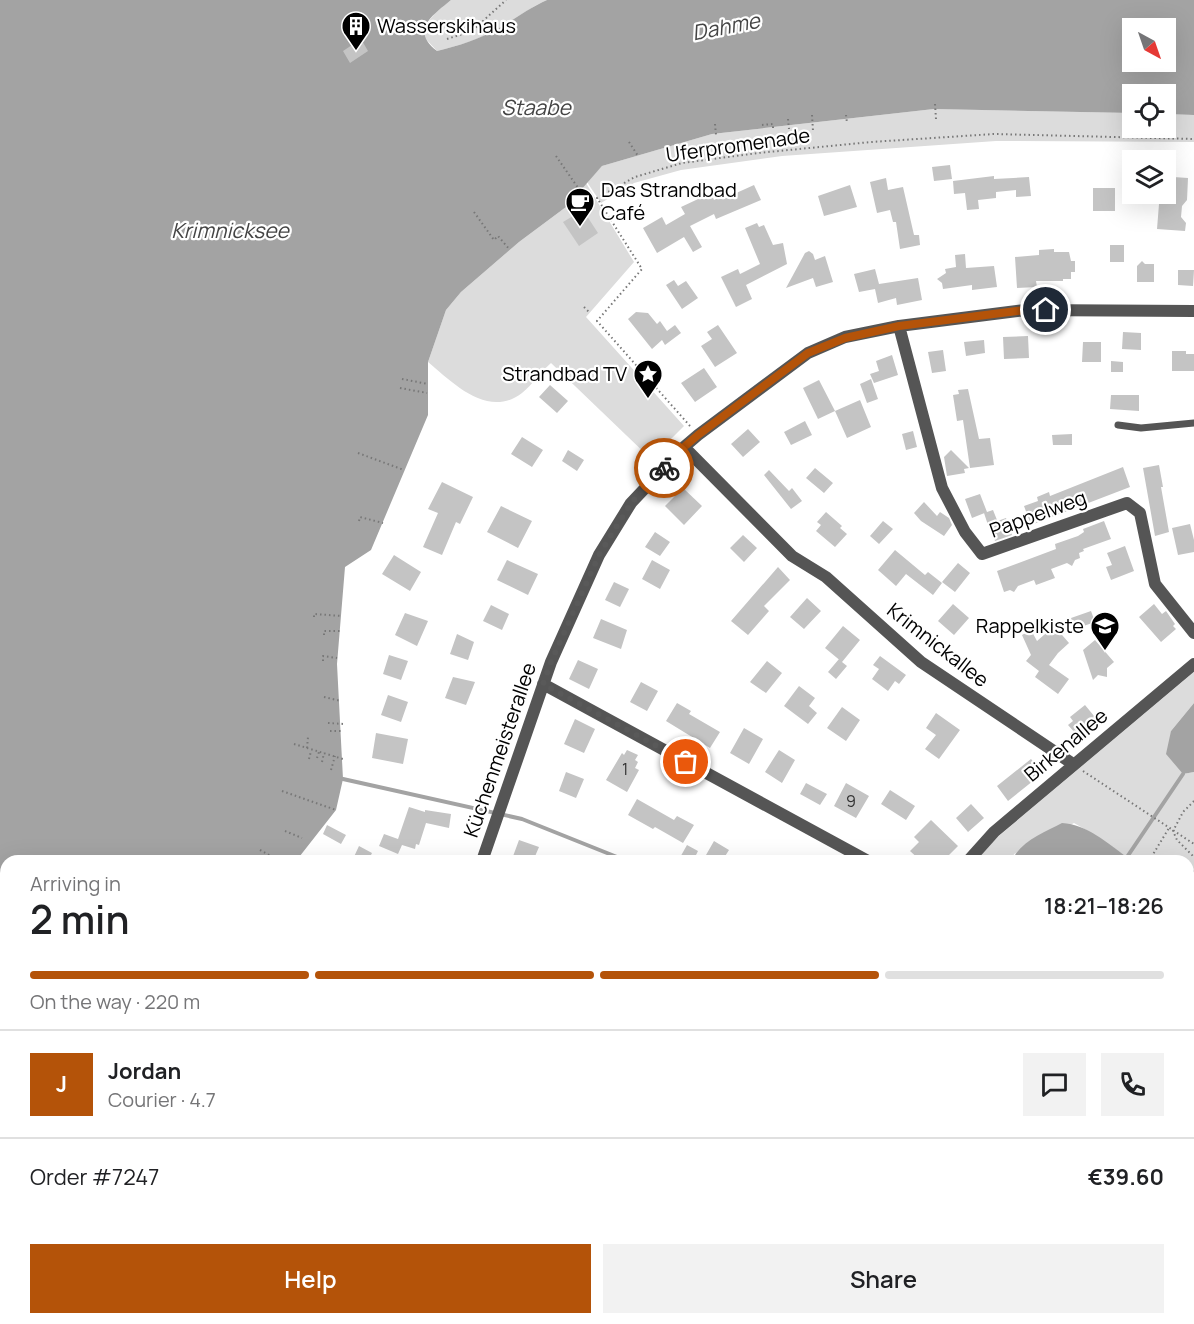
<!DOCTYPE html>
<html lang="en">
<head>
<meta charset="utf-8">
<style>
  :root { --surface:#fff; --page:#f2f2f2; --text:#202124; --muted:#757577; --line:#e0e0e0; --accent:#b45309 }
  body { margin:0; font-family:Manrope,sans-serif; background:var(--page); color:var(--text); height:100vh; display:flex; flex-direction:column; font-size:22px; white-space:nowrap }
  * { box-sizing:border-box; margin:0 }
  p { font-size:20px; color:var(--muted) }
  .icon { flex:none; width:33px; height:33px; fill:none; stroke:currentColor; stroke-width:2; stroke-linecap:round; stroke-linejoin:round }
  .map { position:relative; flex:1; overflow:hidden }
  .side { position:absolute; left:0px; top:855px; width:1194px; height:470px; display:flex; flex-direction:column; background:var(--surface); border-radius:18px 18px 0 0; box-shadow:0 6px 24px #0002 }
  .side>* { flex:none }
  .needle { width:39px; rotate:140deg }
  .tools { position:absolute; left:1122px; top:18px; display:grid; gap:12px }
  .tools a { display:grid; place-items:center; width:54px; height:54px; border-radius:0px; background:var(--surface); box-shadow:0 6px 24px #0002; font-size:30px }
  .pin { position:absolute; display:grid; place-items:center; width:51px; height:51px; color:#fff; margin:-26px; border:3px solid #fff; border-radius:50%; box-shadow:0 2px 6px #0007 }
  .courier { position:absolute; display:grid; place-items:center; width:60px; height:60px; margin:-30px; border:4px solid #b45309; border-radius:50%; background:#fff; color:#222; box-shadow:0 2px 8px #0007 }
  .overview em { font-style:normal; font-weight:600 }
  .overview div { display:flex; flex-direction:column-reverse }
  .overview { display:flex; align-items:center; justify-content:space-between; height:102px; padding:0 30px }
  h1 { font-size:39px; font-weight:600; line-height:45px }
  .bar { display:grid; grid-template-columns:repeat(4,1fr); gap:9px 6px; align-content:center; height:72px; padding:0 30px }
  .bar i { height:8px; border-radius:4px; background:var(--line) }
  .bar .current { background:var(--accent) }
  .bar p { grid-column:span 4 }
  .line { display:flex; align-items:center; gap:15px; padding:0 30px; border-top:2px solid var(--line) }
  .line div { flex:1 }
  .round { display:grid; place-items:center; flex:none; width:63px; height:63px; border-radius:0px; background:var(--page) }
  .action { display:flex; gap:12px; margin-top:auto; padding:12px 30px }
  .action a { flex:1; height:69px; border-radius:0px; background:var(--accent); color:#fff; font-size:24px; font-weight:600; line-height:69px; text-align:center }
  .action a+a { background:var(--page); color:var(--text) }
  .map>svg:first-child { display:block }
</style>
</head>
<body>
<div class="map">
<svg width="1194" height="1324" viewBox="0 0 1194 1324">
  <rect width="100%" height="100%" fill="#fff"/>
  <!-- green -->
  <path fill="#dcdcdc" d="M 451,0 L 547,0 C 529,8 515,19 498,29 C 480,39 458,46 437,51 L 424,37 C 425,19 438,11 451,0 Z
    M 934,109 L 1132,113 L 1132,128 L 1166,128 L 1166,114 L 1194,115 L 1194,142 L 996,141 L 782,156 L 681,170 L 634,183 L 601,203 L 587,182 L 602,166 L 712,134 Z
    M 586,183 L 634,262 L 586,317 L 684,426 L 651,459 L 551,363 C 541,372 532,385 522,393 C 488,419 453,383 428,362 L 446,310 L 461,292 L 519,242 L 566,207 Z
    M 1194,672 L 1194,703 L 1171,731 L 1183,774 L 1194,772 L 1194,908 L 1188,901 L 1188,861 L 1128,861 L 1127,857 L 1093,834 L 1074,823 L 1014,854 L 1012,861 L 977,861 L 987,846 Z
    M 1194,936 L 1194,987 L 1188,972 L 1188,944 Z
    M 1194,1005 L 1194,1110 L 1188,1116 L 1188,1020 L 1193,1015 Z"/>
  <!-- water -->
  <path fill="#a3a3a3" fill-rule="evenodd" d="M 0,0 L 451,0 C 432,16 410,30 437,51 C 458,46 480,39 499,28 C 515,19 529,8 547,0 L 1194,0 L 1194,115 L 1166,114 L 1166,94 L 1132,94 L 1132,113 L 934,109 L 712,134 L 602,166 L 566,207 L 519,242 L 461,292 L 446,310 L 428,362 L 428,415 L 371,550 L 345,567 L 337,664 L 343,779 L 336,810 L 296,861 L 6,861 L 6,1318 L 51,1319 L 50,1324 L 0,1324 ZM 1132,28 L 1166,28 L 1166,62 L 1132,62 Z
    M 1194,703 L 1194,772 L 1183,774 L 1166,754 L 1171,731 Z
    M 1062,823 C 1087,824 1108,844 1127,857 L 1128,861 L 1012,861 C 1019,842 1045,832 1062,823 Z
    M 1188,901 C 1194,912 1194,932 1188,944 Z
    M 1188,972 L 1194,987 L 1193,1015 L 1188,1020 Z
    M 712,1319 L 756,1319 L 763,1324 L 711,1324 Z
    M 888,1319 L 949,1319 L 951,1324 L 888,1324 Z"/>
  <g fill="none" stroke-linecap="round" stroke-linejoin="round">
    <!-- stream -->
    <path stroke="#a3a3a3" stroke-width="4" d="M 343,779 L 522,819 L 627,861
      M 1127,857 L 1183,774"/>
  </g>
  <!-- building -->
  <path fill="#c4c4c4" d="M 361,39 L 368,51 L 350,63 L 343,51 Z
    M 950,165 L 952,179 L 934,181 L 932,167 Z
    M 994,176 L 994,179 L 1029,177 L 1031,196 L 1016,197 L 1016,190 L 996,192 L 996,198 L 978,200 L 979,209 L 967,210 L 965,193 L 954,194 L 953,181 Z
    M 1173,177 L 1188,178 L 1187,200 L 1182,206 L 1181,217 L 1186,223 L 1185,231 L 1157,229 L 1159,204 L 1125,202 L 1125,194 L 1166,194 L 1168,184 L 1173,185 Z
    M 886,178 L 888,190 L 903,187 L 914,235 L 919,235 L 920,245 L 900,249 L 896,222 L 893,222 L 890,210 L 877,213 L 870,182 Z
    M 754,185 L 761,200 L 716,219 L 714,214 L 690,226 L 702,247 L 693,252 L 684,237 L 657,253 L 643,228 L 662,217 L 666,225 L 685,214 L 681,207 L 711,193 L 714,200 L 722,196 L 723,199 Z
    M 850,185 L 857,207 L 824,216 L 818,196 Z
    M 1093,188 L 1115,188 L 1115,211 L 1093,211 Z
    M 583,210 L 598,233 L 579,246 L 563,222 Z
    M 757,223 L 759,227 L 764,225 L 773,245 L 783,243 L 787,264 L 746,285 L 752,299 L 736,307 L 721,277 L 738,269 L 740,274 L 760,264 L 745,228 Z
    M 1110,245 L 1124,245 L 1124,262 L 1110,262 Z
    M 1054,249 L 1054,252 L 1069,252 L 1071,261 L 1075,261 L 1075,272 L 1071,272 L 1071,279 L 1063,279 L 1063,281 L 1036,281 L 1037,287 L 1017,288 L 1015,257 L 1039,255 L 1039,250 Z
    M 809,251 L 813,254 L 815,260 L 825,256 L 833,282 L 816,287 L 813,278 L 786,288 L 805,253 Z
    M 965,254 L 966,268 L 994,266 L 997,287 L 972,290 L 972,285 L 943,289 L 942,283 L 937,279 L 946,273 L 945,269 L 956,267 L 955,255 Z
    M 1142,261 L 1145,264 L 1154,264 L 1154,282 L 1137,282 L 1137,266 Z
    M 875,269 L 879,284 L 918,278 L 922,300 L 897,305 L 896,298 L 878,303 L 875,289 L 859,292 L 854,274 Z
    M 1178,270 L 1194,270 L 1193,286 L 1178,285 Z
    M 674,280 L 678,286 L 686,281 L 698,298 L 682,309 L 666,285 Z
    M 636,312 L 648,313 L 657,324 L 660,321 L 667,331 L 675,325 L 681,333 L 665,345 L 662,340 L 652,349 L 628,319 Z
    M 718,325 L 737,353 L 715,367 L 701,346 L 712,339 L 707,332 Z
    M 1123,332 L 1141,333 L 1141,350 L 1122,349 Z
    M 1028,336 L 1029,358 L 1004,359 L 1003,337 Z
    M 984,340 L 985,353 L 966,356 L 964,342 Z
    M 1083,342 L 1101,342 L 1101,362 L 1082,362 Z
    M 943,350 L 946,371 L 932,373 L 928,352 Z
    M 1172,351 L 1186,351 L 1186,354 L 1194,354 L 1194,371 L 1172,371 Z
    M 892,355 L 898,375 L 874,383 L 870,374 L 879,371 L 876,361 Z
    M 1111,361 L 1123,362 L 1123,372 L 1111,372 Z
    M 704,368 L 717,387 L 695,402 L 681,383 Z
    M 871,379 L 878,399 L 867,403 L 860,384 Z
    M 819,380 L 835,411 L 818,419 L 803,388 Z
    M 550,385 L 568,401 L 557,413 L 539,397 Z
    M 968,389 L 979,439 L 990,438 L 994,465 L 970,468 L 963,420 L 957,421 L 953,395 L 959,394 L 958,390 Z
    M 1111,395 L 1139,395 L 1139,411 L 1110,409 Z
    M 860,400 L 871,427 L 847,438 L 835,411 Z
    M 805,421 L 812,435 L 791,445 L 784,432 Z
    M 748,429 L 760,442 L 743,457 L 731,444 Z
    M 913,431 L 917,447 L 906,450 L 902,434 Z
    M 1072,434 L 1072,445 L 1053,445 L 1052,435 Z
    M 522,437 L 543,450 L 532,467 L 511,454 Z
    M 568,450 L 584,460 L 577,471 L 562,461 Z
    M 951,450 L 969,468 L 964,469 L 965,473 L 947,476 L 944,457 Z
    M 1159,465 L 1163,487 L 1161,487 L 1169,532 L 1155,536 L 1143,468 Z
    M 1123,467 L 1130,487 L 1031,525 L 1024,506 L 1038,501 L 1037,497 L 1049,492 L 1050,496 Z
    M 815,468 L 833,483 L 824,493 L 806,478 Z
    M 769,470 L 789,491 L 792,488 L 802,501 L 791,509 L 764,475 Z
    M 442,482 L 473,497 L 460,524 L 456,522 L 442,555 L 423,547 L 438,513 L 428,509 Z
    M 683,488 L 702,506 L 684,525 L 665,506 Z
    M 980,494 L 987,512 L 972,518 L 965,499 Z
    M 924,502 L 937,516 L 940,512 L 949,518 L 952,525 L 944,536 L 921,521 L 914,513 Z
    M 501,506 L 532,521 L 518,548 L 487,532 Z
    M 993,510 L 997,520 L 988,525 L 984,513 Z
    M 826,512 L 842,526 L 840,528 L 847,534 L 835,547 L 816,531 L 821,525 L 817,522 Z
    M 1006,518 L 1012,535 L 995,541 L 989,524 Z
    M 883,521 L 893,529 L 879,544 L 870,536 Z
    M 1104,521 L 1111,539 L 1083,549 L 1084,551 L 1079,553 L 1080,558 L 1075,560 L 1072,566 L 1067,563 L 1051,569 L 1055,578 L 1036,585 L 1034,580 L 1018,586 L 1014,592 L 1010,590 L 1004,592 L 997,571 L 1056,549 L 1055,544 L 1078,536 L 1084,532 L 1083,529 Z
    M 1190,524 L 1194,540 L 1194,552 L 1178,555 L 1172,528 Z
    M 655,532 L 670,542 L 660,556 L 645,547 Z
    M 743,535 L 757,548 L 744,562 L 730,548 Z
    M 1125,546 L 1134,571 L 1111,580 L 1106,567 L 1112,565 L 1107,553 Z
    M 895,550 L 925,575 L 928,572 L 942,583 L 933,595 L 906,574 L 896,586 L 878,570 Z
    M 394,555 L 421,572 L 410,591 L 382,574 Z
    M 507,560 L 538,574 L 528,595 L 497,580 Z
    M 652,560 L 670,570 L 660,589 L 642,579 Z
    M 958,563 L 970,573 L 955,592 L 942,582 Z
    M 778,567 L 790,580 L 764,606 L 769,611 L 748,635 L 731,621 Z
    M 614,582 L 629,589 L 620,607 L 605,600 Z
    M 807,598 L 821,611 L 804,629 L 790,617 Z
    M 953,604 L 969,618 L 954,635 L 938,621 Z
    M 1154,604 L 1162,614 L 1166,611 L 1175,624 L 1173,626 L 1176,629 L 1161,642 L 1139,617 Z
    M 491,605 L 509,614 L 502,630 L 483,621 Z
    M 1091,611 L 1095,622 L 1075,629 L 1071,618 Z
    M 405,613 L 428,621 L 417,646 L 395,635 Z
    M 601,619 L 627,630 L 621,649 L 593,638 Z
    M 843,626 L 860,640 L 842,662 L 847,666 L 836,679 L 828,672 L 839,659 L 842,662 L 825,648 Z
    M 1052,628 L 1056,628 L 1069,643 L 1058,653 L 1049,665 L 1069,679 L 1058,694 L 1035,677 L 1039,671 L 1026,661 L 1031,655 L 1022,635 L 1031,630 L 1037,641 Z
    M 457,634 L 474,642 L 468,660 L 450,654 Z
    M 1095,640 L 1114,662 L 1107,668 L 1107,677 L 1098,675 L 1093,680 L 1083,650 Z
    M 389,655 L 408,661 L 401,680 L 383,674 Z
    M 880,656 L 906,675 L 899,684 L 895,681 L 888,691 L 872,679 L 879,669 L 873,665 Z
    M 578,660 L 598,669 L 589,689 L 569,679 Z
    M 767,661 L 782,673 L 766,693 L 750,682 Z
    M 453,677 L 475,682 L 466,705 L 445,698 Z
    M 641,682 L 658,691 L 647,711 L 630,702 Z
    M 799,686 L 815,698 L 809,706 L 817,713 L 808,724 L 784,706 Z
    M 388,695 L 408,702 L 401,722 L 381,715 Z
    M 677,703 L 691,711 L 689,714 L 720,732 L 710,748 L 666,721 Z
    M 1085,705 L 1099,722 L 1085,734 L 1081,730 L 1076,734 L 1068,725 L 1073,721 L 1070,717 Z
    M 842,707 L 860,720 L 846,741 L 827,728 Z
    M 936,713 L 960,730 L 939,759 L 925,749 L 936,735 L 926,728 Z
    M 575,719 L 595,729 L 584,753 L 564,744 Z
    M 744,728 L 763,739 L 749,764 L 730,753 Z
    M 376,733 L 408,739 L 403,764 L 372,758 Z
    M 627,750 L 638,755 L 635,760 L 638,762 L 635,768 L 639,770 L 627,792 L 606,780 L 622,753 L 624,755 Z
    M 779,750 L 795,760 L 782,783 L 765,772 Z
    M 1031,759 L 1043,773 L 1008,801 L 997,786 Z
    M 566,772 L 584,779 L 576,798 L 559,791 Z
    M 806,783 L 827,794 L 820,805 L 800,794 Z
    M 846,783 L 869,796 L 856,818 L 834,806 Z
    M 890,790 L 915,806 L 906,820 L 881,804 Z
    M 637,799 L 674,820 L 677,816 L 694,825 L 683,843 L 655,827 L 653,829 L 628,815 Z
    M 971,804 L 984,818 L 968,832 L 956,818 Z
    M 409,807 L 425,812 L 425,810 L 451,814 L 449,828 L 426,823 L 419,845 L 416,844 L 415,849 L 402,845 L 398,854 L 379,846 L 384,834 L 398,839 Z
    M 931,820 L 958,846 L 943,861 L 921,861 L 910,851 L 919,842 L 914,837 Z
    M 327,825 L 346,835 L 341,844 L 323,834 Z
    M 519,840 L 539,847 L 533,861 L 519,861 L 512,859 Z
    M 714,841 L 729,850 L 722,861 L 717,861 L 706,855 Z
    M 687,845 L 698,851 L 693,861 L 678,861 Z
    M 359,846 L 372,853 L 368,861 L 352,861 Z"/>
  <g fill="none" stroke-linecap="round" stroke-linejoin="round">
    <!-- path -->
    <path stroke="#777" stroke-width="2" stroke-dasharray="1.5 3" stroke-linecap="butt" d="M 447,39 L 472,31 L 506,0
      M 935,104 L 936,119
      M 812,115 L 813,131
      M 846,115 L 847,123
      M 788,119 L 789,129
      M 715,124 L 716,135
      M 762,125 L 773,124 L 773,131
      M 629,142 L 638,156
      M 556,156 L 583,195
      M 474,212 L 494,240 L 498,236 L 510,250
      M 584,307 L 590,313
      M 402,379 L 428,384
      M 400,388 L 427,393
      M 690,426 L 597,321 L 642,269 L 597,198 L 635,177 L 682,163 L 758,153 L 871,142 L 994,134 L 1194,139
      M 358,453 L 404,470
      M 359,521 L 360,517 L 383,523
      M 314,617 L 314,614 L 342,616
      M 324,635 L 324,631 L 342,631
      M 323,661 L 323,656 L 337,658
      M 324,697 L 341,701
      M 328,723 L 344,724
      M 330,731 L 342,731
      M 294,744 L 343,759
      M 307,748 L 308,737
      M 317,758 L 319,752
      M 309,759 L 311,751
      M 322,762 L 324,753
      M 331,770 L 335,756
      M 1083,771 L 1194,844
      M 282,791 L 336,810
      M 1194,801 L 1183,812 L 1173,831 L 1177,840 L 1194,857
      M 285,831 L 302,838
      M 260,850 L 280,861
      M 1149,861 L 1169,828
      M 1188,873 L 1194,871
      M 1188,1040 L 1194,1038
      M 1029,1323 L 1030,1324"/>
    <!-- lane -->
    <path stroke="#555" stroke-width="7" d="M 1118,425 L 1141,428 L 1194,423"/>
    <!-- street -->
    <path stroke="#555" stroke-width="12" d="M 899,326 L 942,488 L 965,532 L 982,554 L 1127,503 L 1140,513 L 1155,584 L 1194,633
      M 684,447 L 792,556 L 826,577 L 921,662 L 1073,764
      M 543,684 L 868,861
      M 482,861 L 551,662 L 599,555 L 631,503 L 684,447 L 698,435 L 808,353 L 845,337 L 899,326 L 1025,310 L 1194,311
      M 968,861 L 994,832 L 1194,664
      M 1188,1127 L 1194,1133
      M 1088,1318 L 1091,1324
      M 231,1324 L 233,1318
      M 599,1324 L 600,1318"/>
    <!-- secondary -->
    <path stroke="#222" stroke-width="12" d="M 1188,1239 L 1194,1234
      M 1059,1324 L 1068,1318"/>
  </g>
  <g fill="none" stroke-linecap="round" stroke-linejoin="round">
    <!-- done -->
    <path stroke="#595959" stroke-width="6" stroke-dasharray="0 10.8" d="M 664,468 L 631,503 L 599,555 L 551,662 L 543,684 L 686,762"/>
    <!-- route -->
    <path stroke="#b45309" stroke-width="8" d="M 664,468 L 684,447 L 698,435 L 808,353 L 845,338 L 899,326 L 1025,310 L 1046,310"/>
  </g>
  <!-- icons -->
  <defs>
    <g id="building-pin" transform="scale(1.5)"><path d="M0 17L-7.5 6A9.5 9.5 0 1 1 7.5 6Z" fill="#000" stroke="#fff"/><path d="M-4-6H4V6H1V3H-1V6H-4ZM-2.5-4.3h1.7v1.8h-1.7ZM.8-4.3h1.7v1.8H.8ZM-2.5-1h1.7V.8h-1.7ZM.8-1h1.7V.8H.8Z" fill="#fff"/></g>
    <g id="cafe-pin" transform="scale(1.5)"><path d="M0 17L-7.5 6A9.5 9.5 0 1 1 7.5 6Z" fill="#000" stroke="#fff"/><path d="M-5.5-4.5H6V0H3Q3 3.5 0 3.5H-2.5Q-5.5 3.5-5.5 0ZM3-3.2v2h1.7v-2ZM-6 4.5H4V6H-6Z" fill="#fff"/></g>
    <g id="sight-pin" transform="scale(1.5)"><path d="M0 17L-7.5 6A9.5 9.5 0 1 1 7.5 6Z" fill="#000" stroke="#fff"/><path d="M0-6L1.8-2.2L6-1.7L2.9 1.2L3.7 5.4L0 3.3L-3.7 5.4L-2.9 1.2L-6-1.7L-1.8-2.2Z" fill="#fff"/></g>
    <g id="school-pin" transform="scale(1.5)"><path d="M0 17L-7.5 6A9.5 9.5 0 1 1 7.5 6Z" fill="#000" stroke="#fff"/><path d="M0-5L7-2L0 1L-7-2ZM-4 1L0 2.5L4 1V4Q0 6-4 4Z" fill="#fff"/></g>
  </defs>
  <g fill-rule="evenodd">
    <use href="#building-pin" x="356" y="26"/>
    <use href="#cafe-pin" x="580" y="202"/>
    <use href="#sight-pin" x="648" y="374"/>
    <use href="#school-pin" x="1105" y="626"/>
  </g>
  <g text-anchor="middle" stroke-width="4.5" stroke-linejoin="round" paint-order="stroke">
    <!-- number labels -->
    <g font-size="16" fill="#313131">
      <text x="625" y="775">1</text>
      <text x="851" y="807">9</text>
    </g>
    <!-- poi labels -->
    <g font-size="20" fill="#000" stroke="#fff" text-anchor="start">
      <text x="377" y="33">Wasserskihaus</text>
      <text x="601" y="197">Das Strandbad<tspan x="601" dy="23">Café</tspan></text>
      <text x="627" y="381" text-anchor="end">Strandbad TV</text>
      <text x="1084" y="633" text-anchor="end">Rappelkiste</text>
    </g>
    <!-- street labels -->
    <g font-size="20" fill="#000" stroke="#fff">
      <text transform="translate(738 145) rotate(-8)" y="7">Uferpromenade</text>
      <text transform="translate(1038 514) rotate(-20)" y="7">Pappelweg</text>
      <text transform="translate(938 645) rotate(38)" y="7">Krimnickallee</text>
      <text transform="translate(1066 745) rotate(-40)" y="7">Birkenallee</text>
      <text transform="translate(500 750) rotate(-71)" y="7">Küchenmeisterallee</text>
    </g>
    <!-- water labels -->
    <g font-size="21" font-style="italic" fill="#444" stroke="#fff">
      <text transform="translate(726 27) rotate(-11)" y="7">Dahme</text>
      <text x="536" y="115">Staabe</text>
      <text x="230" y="238">Krimnicksee</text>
    </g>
  </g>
</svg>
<div class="tools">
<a><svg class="needle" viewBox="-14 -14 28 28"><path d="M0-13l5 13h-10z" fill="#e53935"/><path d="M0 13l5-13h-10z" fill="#757577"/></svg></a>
<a><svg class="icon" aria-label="locate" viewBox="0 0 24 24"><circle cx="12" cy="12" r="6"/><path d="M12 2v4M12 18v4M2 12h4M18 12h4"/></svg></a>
<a><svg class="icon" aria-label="layers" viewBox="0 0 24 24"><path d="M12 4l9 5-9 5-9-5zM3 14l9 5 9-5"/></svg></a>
</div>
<div class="pin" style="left:686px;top:762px;background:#ea580c"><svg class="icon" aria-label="bag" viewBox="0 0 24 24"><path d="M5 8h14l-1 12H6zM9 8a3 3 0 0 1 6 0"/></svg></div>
<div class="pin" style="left:1046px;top:310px;background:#1f2937"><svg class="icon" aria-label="home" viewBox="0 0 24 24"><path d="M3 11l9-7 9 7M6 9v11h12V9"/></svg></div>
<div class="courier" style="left:664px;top:468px"><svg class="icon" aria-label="bike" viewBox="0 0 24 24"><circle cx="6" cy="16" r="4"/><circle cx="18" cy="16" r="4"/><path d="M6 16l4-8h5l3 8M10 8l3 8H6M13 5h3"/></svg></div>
<section class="side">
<div class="overview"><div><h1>2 min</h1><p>Arriving in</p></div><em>18:21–18:26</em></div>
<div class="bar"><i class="current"></i><i class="current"></i><i class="current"></i><i></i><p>On the way · 220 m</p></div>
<div class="line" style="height:108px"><b class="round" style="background:var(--accent);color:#fff">J</b><div><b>Jordan</b><p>Courier · 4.7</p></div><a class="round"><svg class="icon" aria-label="chat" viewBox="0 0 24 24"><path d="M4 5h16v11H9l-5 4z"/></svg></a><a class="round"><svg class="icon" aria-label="phone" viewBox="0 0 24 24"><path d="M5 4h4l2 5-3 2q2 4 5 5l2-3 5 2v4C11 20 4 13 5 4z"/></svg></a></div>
<div class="line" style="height:78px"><div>Order #7247</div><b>€39.60</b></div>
<div class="action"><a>Help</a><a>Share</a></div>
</section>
</div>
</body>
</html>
